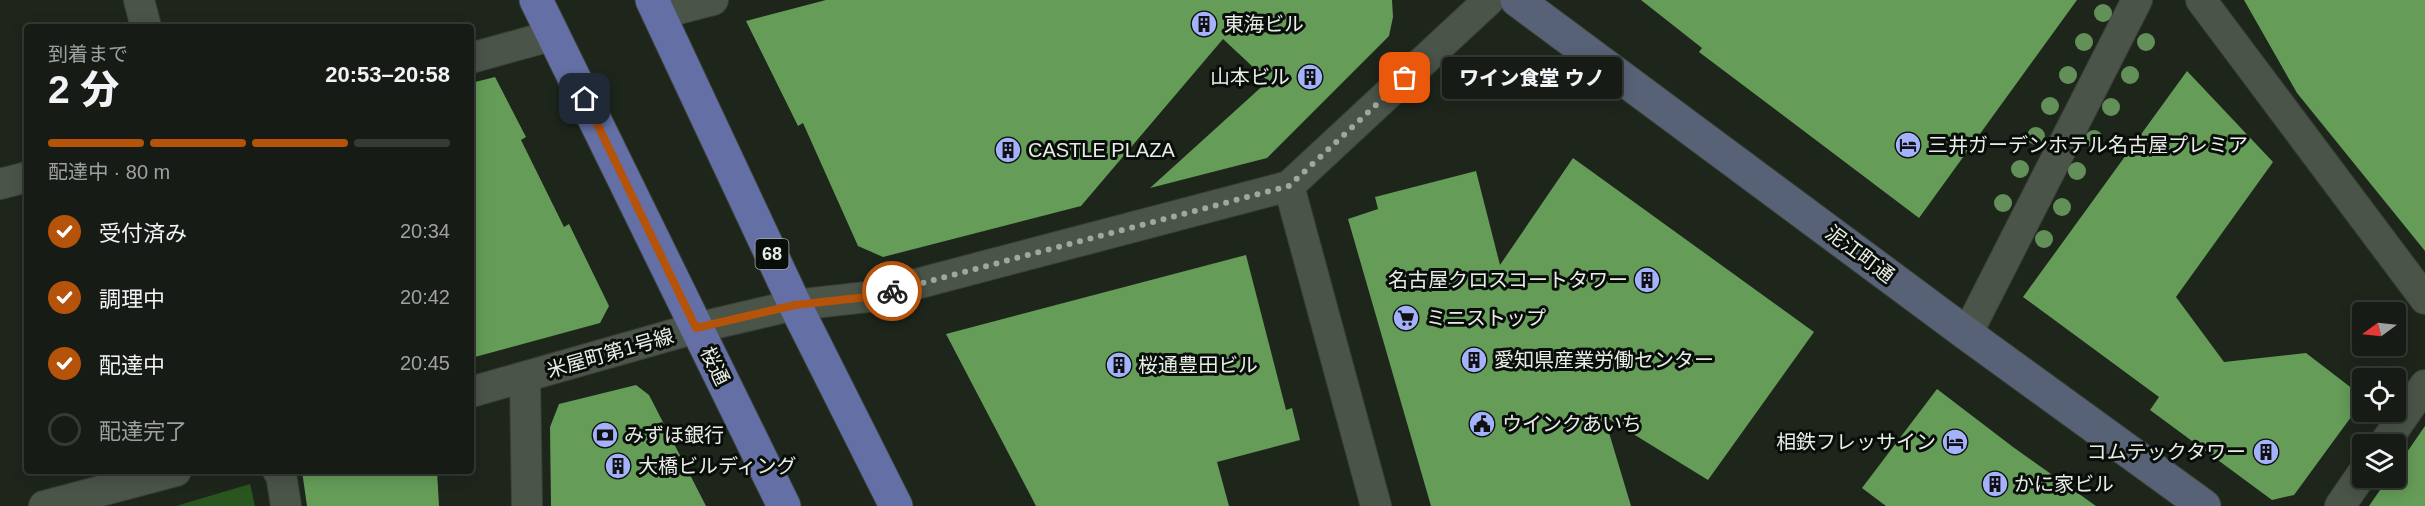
<!DOCTYPE html>
<html lang="ja">
<head>
<meta charset="utf-8">
<style>
  :root { --surface:#161c15; --page:#232922; --text:#f1f3f6; --muted:#9ea1a0; --line:#353a34; --accent:#b45309 }
  body { margin:0; font-family:Helvetica,"Noto Sans JP",sans-serif; background:var(--page); color:var(--text); height:100vh; display:flex; flex-direction:column; font-size:22px; white-space:nowrap }
  * { box-sizing:border-box; margin:0 }
  p { font-size:20px; color:var(--muted) }
  .icon { flex:none; width:33px; height:33px; fill:none; stroke:currentColor; stroke-width:2; stroke-linecap:round; stroke-linejoin:round }
  .map { position:relative; flex:1; overflow:hidden }
  .panel { position:absolute; left:24px; top:24px; width:450px; height:450px; display:flex; flex-direction:column; background:var(--surface); border-radius:6px; box-shadow:0 3px 15px #0003,0 0 0 2px var(--line) }
  .panel>* { flex:none }
  .needle { width:39px; rotate:255deg }
  .tools { position:absolute; left:2352px; top:302px; display:grid; gap:12px }
  .tools a { display:grid; place-items:center; width:54px; height:54px; border-radius:6px; background:var(--surface); box-shadow:0 3px 15px #0003,0 0 0 2px var(--line); font-size:30px }
  .pin { position:absolute; display:grid; place-items:center; width:51px; height:51px; color:#fff; margin:-26px; border-radius:12px; box-shadow:0 3px 9px #0006 }
  .courier { position:absolute; display:grid; place-items:center; width:60px; height:60px; margin:-30px; border:4px solid #b45309; border-radius:50%; background:#fff; color:#222; box-shadow:0 2px 8px #0007 }
  .bubble { position:absolute; height:42px; border-radius:6px; background:var(--surface); box-shadow:0 3px 15px #0003,0 0 0 2px var(--line); font-size:20px; font-weight:800; line-height:42px; text-align:center }
  .summary em { font-style:normal; font-weight:800 }
  .summary div { display:flex; flex-direction:column-reverse }
  .summary { display:flex; align-items:center; justify-content:space-between; height:102px; padding:0 24px }
  h1 { font-size:39px; font-weight:800; line-height:45px }
  .bar { display:grid; grid-template-columns:repeat(4,1fr); gap:9px 6px; align-content:center; height:72px; padding:0 24px }
  .bar i { height:8px; border-radius:4px; background:var(--line) }
  .bar .current { background:var(--accent) }
  .bar p { grid-column:span 4 }
  ol { padding:0 24px; list-style:none }
  li { display:flex; align-items:center; gap:18px; height:66px }
  li p { margin-inline-start:auto }
  li .icon { padding:6px; border-radius:50%; background:var(--accent); color:#fff; stroke-width:4 }
  li:last-child { color:var(--muted) }
  li i { width:33px; height:33px; border:3px solid var(--line); border-radius:50% }
  .map>svg:first-child { display:block }
</style>
</head>
<body>
<div class="map">
<svg width="2425" height="506" viewBox="0 0 2425 506">
  <rect width="100%" height="100%" fill="#1e261c"/>
  <!-- green -->
  <path fill="#28561e" d="M 250,484 L 255,506 L 176,506 Z"/>
  <!-- building -->
  <path fill="#649c58" d="M 826,0 L 1392,0 L 1393,17 L 1389,36 L 1267,158 L 1150,188 L 1268,81 L 1223,39 L 1081,206 L 883,257 L 858,246 L 803,123 L 798,126 L 746,21 Z
    M 1641,0 L 2077,0 L 1919,218 L 1699,52 L 1702,48 Z
    M 2244,0 L 2425,0 L 2425,251 L 2297,93 Z
    M 2187,71 L 2273,162 L 2176,297 L 2224,362 L 2306,353 L 2362,396 L 2362,402 L 2294,495 L 2272,500 L 2150,410 L 2159,397 L 2023,297 Z
    M 495,77 L 526,137 L 521,140 L 564,227 L 569,224 L 609,306 L 600,323 L 471,358 L 471,83 Z
    M 1573,158 L 1814,332 L 1708,480 L 1604,416 L 1631,506 L 1431,506 L 1348,219 L 1378,209 L 1375,197 L 1476,171 L 1500,265 Z
    M 1246,255 L 1286,410 L 1292,408 L 1300,440 L 1217,462 L 1229,506 L 1036,506 L 946,334 Z
    M 636,385 L 649,395 L 706,506 L 551,506 L 550,427 L 559,404 Z
    M 1937,389 L 2013,447 L 2096,506 L 1886,506 L 1862,488 Z
    M 2425,426 L 2425,506 L 2369,506 L 2389,477 L 2396,477 L 2396,468 Z
    M 302,471 L 437,471 L 439,506 L 307,506 Z"/>
  <g fill="none" stroke-linecap="round" stroke-linejoin="round">
    <!-- street casing -->
    <g stroke="#394037" stroke-width="32">
      <path id="street" d="M 139,0 L 146,27
        M 2201,0 L 2425,299
        M 659,14 L 713,0
        M 471,58 L 554,35
        M 0,184 L 27,177
        M 1289,186 L 1376,506
        M 1967,334 L 2137,0
        M 525,377 L 527,506
        M 471,392 L 696,328 L 795,305 L 867,297 L 1289,186 L 1489,0
        M 2384,444 L 2425,385
        M 278,471 L 281,474 L 286,506
        M 44,506 L 176,471
        M 2340,506 L 2362,474"/>
    </g>
    <!-- secondary casing -->
    <g stroke="#394037" stroke-width="35">
      <path id="secondary" d="M 1517,0 L 1967,334 L 2204,506"/>
    </g>
    <!-- primary casing -->
    <g stroke="#394037" stroke-width="35">
      <path id="primary" d="M 536,0 L 784,506
        M 652,0 L 795,305 L 896,506"/>
    </g>
    <!-- street -->
    <use href="#street" stroke="#4b5449" stroke-width="30"/>
    <!-- secondary -->
    <use href="#secondary" stroke="#586277" stroke-width="33"/>
    <!-- primary -->
    <use href="#primary" stroke="#6470a5" stroke-width="33"/>
  </g>
  <!-- trees -->
  <g fill="#639059">
    <circle cx="2103" cy="13" r="9"/>
    <circle cx="2084" cy="42" r="9"/>
    <circle cx="2146" cy="42" r="9"/>
    <circle cx="2068" cy="75" r="9"/>
    <circle cx="2130" cy="75" r="9"/>
    <circle cx="2050" cy="106" r="9"/>
    <circle cx="2111" cy="107" r="9"/>
    <circle cx="2036" cy="136" r="9"/>
    <circle cx="2094" cy="139" r="9"/>
    <circle cx="2020" cy="169" r="9"/>
    <circle cx="2077" cy="171" r="9"/>
    <circle cx="2003" cy="203" r="9"/>
    <circle cx="2062" cy="207" r="9"/>
    <circle cx="2044" cy="239" r="9"/>
  </g>
  <g fill="none" stroke-linecap="round" stroke-linejoin="round">
    <!-- done -->
    <path stroke="#a1a79f" stroke-width="6" stroke-dasharray="0 10.8" d="M 892,291 L 1289,186 L 1405,78"/>
    <!-- route -->
    <path stroke="#b45309" stroke-width="8" d="M 585,99 L 696,328 L 795,305 L 867,297 L 892,291"/>
  </g>
  <!-- icons -->
  <defs>
    <g id="building-disc" transform="scale(1.35)"><circle r="9.5" fill="#a4b2fc" stroke="#0a0e0a"/><path d="M-4-6H4V6H1V3H-1V6H-4ZM-2.5-4.3h1.7v1.8h-1.7ZM.8-4.3h1.7v1.8H.8ZM-2.5-1h1.7V.8h-1.7ZM.8-1h1.7V.8H.8Z" fill="#111"/></g>
    <g id="hotel-disc" transform="scale(1.35)"><circle r="9.5" fill="#a4b2fc" stroke="#0a0e0a"/><path d="M-6-4.5h1.5V1H6V5H4.5V3h-9V5H-6ZM-4 0a1.8 1.8 0 1 1 3.6 0ZM.5 0V-2.5h3Q6-2.5 6 0Z" fill="#111"/></g>
    <g id="supermarket-disc" transform="scale(1.35)"><circle r="9.5" fill="#a4b2fc" stroke="#0a0e0a"/><path d="M-6-5.5h2.5l.6 2H6L4.5 2H-2.5L-4.4-4H-6ZM-1.5 3.2a1.3 1.3 0 1 0 .1 0ZM3 3.2a1.3 1.3 0 1 0 .1 0Z" fill="#111"/></g>
    <g id="civic-disc" transform="scale(1.35)"><circle r="9.5" fill="#a4b2fc" stroke="#0a0e0a"/><path d="M-.6-6.5H3V-4.5H.6V-3L4-1V1h2V6H-6V1h2V-1L-.6-3ZM-1.2 2.5V6h2.4V2.5Z" fill="#111"/></g>
    <g id="bank-disc" transform="scale(1.35)"><circle r="9.5" fill="#a4b2fc" stroke="#0a0e0a"/><path d="M-6-4H6V4H-6ZM0-2.3a2.3 2.3 0 1 0 0 4.6a2.3 2.3 0 1 0 0-4.6Z" fill="#111"/></g>
  </defs>
  <g fill-rule="evenodd">
    <use href="#building-disc" x="1204" y="24"/>
    <use href="#building-disc" x="1310" y="77"/>
    <use href="#hotel-disc" x="1908" y="145"/>
    <use href="#building-disc" x="1008" y="150"/>
    <use href="#building-disc" x="1647" y="280"/>
    <use href="#supermarket-disc" x="1406" y="318"/>
    <use href="#building-disc" x="1474" y="360"/>
    <use href="#building-disc" x="1119" y="365"/>
    <use href="#civic-disc" x="1482" y="424"/>
    <use href="#bank-disc" x="605" y="435"/>
    <use href="#hotel-disc" x="1955" y="442"/>
    <use href="#building-disc" x="2266" y="452"/>
    <use href="#building-disc" x="618" y="466"/>
    <use href="#building-disc" x="1995" y="484"/>
  </g>
  <g text-anchor="middle" stroke-width="6" stroke-linejoin="round" paint-order="stroke">
    <!-- shield labels -->
    <rect fill="#0a0e0a" stroke="#a5aaa4" stroke-width="1.5" x="755.5" y="239" width="33" height="30" rx="4.5"/>
    <g font-size="18" font-weight="bold" fill="#e8ede6">
      <text x="772" y="260">68</text>
    </g>
    <!-- poi labels -->
    <g font-size="20" fill="#e8ede6" stroke="#0a0e0a" text-anchor="start">
      <text x="1224" y="31">東海ビル</text>
      <text x="1290" y="84" text-anchor="end">山本ビル</text>
      <text x="1928" y="152">三井ガーデンホテル名古屋プレミア</text>
      <text x="1028" y="157">CASTLE PLAZA</text>
      <text x="1628" y="287" text-anchor="end">名古屋クロスコートタワー</text>
      <text x="1426" y="325">ミニストップ</text>
      <text x="1494" y="367">愛知県産業労働センター</text>
      <text x="1138" y="372">桜通豊田ビル</text>
      <text x="1502" y="431">ウインクあいち</text>
      <text x="624" y="442">みずほ銀行</text>
      <text x="1936" y="449" text-anchor="end">相鉄フレッサイン</text>
      <text x="2246" y="459" text-anchor="end">コムテックタワー</text>
      <text x="638" y="473">大橋ビルディング</text>
      <text x="2014" y="491">かに家ビル</text>
    </g>
    <!-- street labels -->
    <g font-size="20" fill="#e8ede6" stroke="#0a0e0a">
      <text transform="translate(1860 254) rotate(37)" y="7">泥江町通</text>
      <text transform="translate(610 353) rotate(-16)" y="7">米屋町第1号線</text>
      <text transform="translate(715 366) rotate(64)" y="7">桜通</text>
    </g>
  </g>
</svg>
<div class="tools">
<a><svg class="needle" viewBox="-14 -14 28 28"><path d="M0-13l5 13h-10z" fill="#e53935"/><path d="M0 13l5-13h-10z" fill="#9ea1a0"/></svg></a>
<a><svg class="icon" aria-label="locate" viewBox="0 0 24 24"><circle cx="12" cy="12" r="6"/><path d="M12 2v4M12 18v4M2 12h4M18 12h4"/></svg></a>
<a><svg class="icon" aria-label="layers" viewBox="0 0 24 24"><path d="M12 4l9 5-9 5-9-5zM3 14l9 5 9-5"/></svg></a>
</div>
<div class="pin" style="left:1405px;top:78px;background:#ea580c"><svg class="icon" aria-label="bag" viewBox="0 0 24 24"><path d="M5 8h14l-1 12H6zM9 8a3 3 0 0 1 6 0"/></svg></div>
<div class="pin" style="left:585px;top:99px;background:#1f2937"><svg class="icon" aria-label="home" viewBox="0 0 24 24"><path d="M3 11l9-7 9 7M6 9v11h12V9"/></svg></div>
<div class="courier" style="left:892px;top:291px"><svg class="icon" aria-label="bike" viewBox="0 0 24 24"><circle cx="6" cy="16" r="4"/><circle cx="18" cy="16" r="4"/><path d="M6 16l4-8h5l3 8M10 8l3 8H6M13 5h3"/></svg></div>
<div class="bubble" style="left:1442px;top:57px;width:180px">ワイン食堂 ウノ</div>
<section class="panel">
<div class="summary"><div><h1>2 分</h1><p>到着まで</p></div><em>20:53–20:58</em></div>
<div class="bar"><i class="current"></i><i class="current"></i><i class="current"></i><i></i><p>配達中 · 80 m</p></div>
<ol>
<li><svg class="icon" aria-label="check" viewBox="0 0 24 24"><path d="M5 12l5 5 9-10"/></svg>受付済み<p>20:34</p></li>
<li><svg class="icon" aria-label="check" viewBox="0 0 24 24"><path d="M5 12l5 5 9-10"/></svg>調理中<p>20:42</p></li>
<li><svg class="icon" aria-label="check" viewBox="0 0 24 24"><path d="M5 12l5 5 9-10"/></svg>配達中<p>20:45</p></li>
<li><i></i>配達完了</li>
</ol>
</section>
</div>
</body>
</html>
